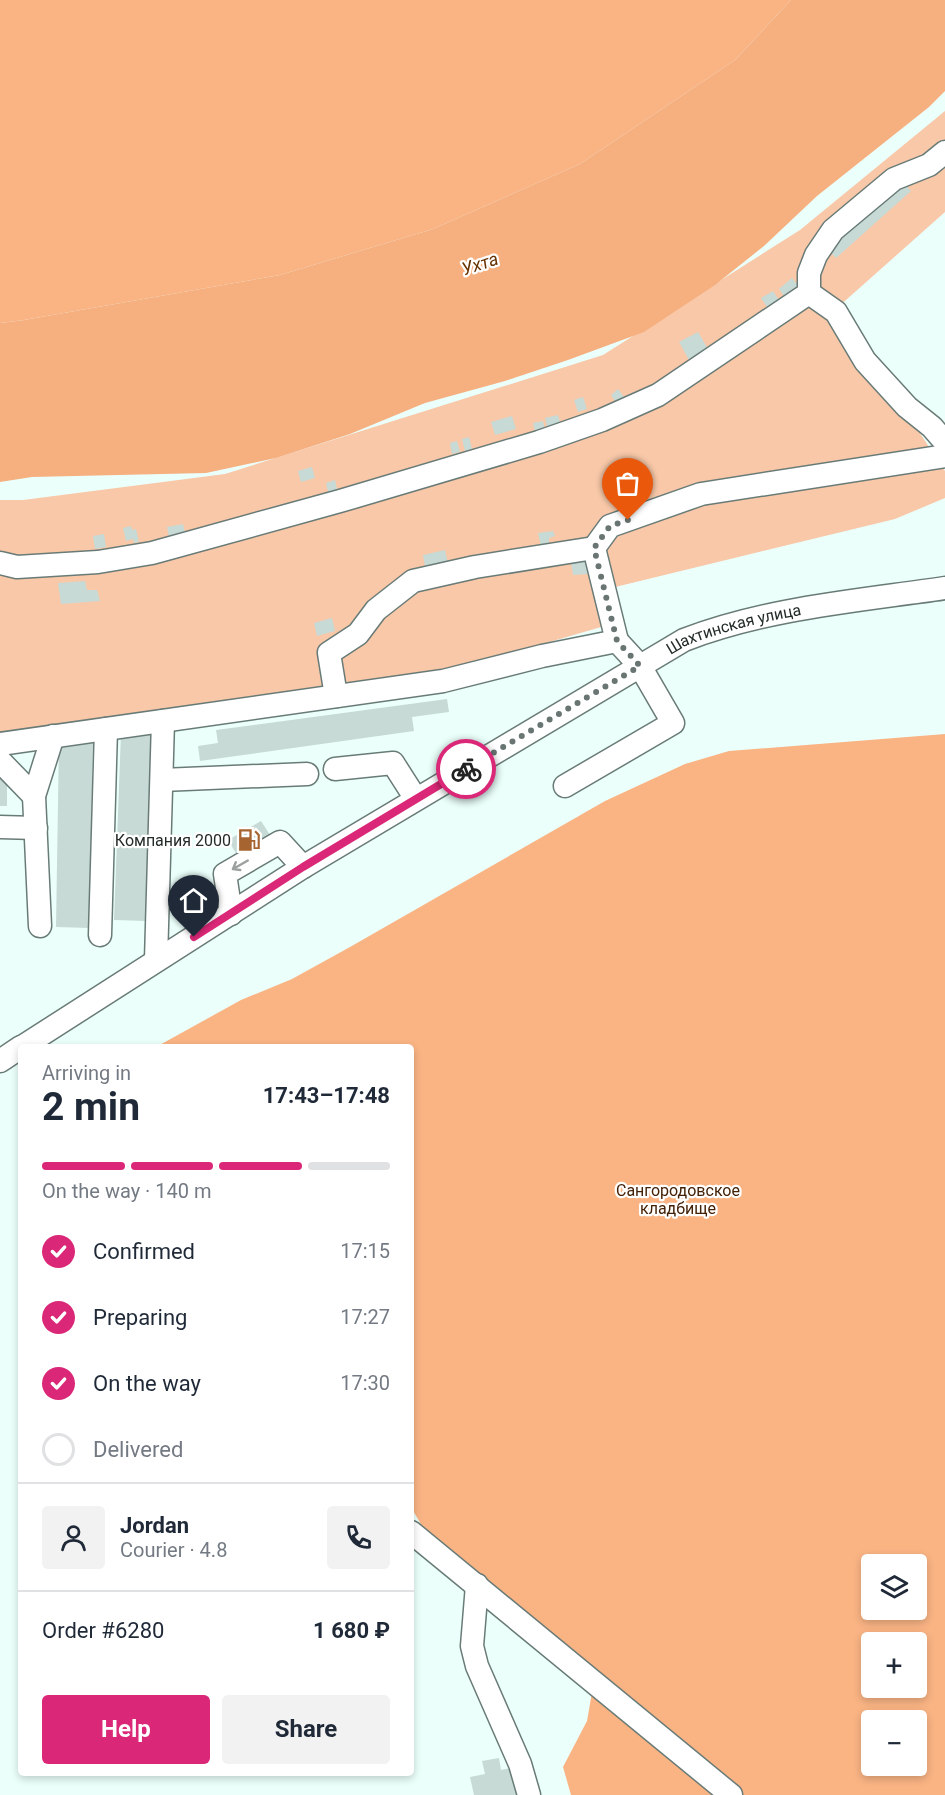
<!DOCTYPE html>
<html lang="en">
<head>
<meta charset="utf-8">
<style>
  :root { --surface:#fff; --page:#f2f2f3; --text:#1f2937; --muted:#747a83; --line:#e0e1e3; --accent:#db2777 }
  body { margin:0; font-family:Roboto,sans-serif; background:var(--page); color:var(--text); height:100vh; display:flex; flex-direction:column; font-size:22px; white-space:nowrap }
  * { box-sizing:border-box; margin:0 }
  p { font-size:20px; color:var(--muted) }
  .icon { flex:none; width:33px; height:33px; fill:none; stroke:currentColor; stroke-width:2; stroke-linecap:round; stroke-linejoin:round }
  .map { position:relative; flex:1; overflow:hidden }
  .drawer { position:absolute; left:18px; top:1044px; width:396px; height:732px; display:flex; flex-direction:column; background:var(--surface); border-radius:6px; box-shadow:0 3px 9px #0003 }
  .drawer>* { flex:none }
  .tools { position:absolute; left:861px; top:1554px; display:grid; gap:12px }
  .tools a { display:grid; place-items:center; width:66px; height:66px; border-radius:6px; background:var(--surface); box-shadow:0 3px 9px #0003; font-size:30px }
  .pin { position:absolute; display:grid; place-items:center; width:51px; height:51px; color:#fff; margin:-62px -26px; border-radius:50% 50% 50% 0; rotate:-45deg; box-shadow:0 0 6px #0007 }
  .pin .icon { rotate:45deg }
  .courier { position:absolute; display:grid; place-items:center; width:60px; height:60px; margin:-30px; border:4px solid #db2777; border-radius:50%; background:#fff; color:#222; box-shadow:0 2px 8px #0007 }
  .summary em { font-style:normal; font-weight:700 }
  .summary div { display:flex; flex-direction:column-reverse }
  .summary { display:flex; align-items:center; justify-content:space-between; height:102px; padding:0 24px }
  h1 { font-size:39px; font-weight:700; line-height:45px }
  .bar { display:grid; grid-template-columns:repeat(4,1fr); gap:9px 6px; align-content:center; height:72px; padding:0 24px }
  .bar i { height:8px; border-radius:4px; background:var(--line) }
  .bar .on { background:var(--accent) }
  .bar p { grid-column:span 4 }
  .line { display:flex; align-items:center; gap:15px; padding:0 24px; border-top:2px solid var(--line) }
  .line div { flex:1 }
  .round { display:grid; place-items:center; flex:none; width:63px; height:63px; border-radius:6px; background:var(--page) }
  ol { padding:0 24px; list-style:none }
  li { display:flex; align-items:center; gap:18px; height:66px }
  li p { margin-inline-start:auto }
  li .icon { padding:6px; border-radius:50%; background:var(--accent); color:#fff; stroke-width:4 }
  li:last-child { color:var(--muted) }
  li i { width:33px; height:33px; border:3px solid var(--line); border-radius:50% }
  .cta { display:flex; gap:12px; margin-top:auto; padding:12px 24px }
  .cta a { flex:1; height:69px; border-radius:6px; background:var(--accent); color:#fff; font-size:24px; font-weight:700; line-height:69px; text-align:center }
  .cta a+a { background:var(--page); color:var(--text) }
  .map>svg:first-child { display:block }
</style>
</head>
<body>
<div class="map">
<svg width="945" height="1795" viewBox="0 0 945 1795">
  <rect width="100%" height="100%" fill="#ebfffb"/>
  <!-- green -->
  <path fill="#f8c8a8" d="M 945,111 L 945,212 L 837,308 L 945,471 L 945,498 L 895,519 L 607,589 L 615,623 L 446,672 L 0,739 L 0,500 L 23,500 L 225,474 L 603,355 L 800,230 Z"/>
  <!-- forest -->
  <path fill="#fab484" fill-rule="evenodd" d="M 0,0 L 791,0 L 735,60 L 580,164 L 433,229 L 280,275 L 24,320 L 0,323 Z
    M 945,734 L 945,1795 L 571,1795 L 563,1767 L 587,1721 L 594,1681 L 437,1552 L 411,1507 L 411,1047 L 156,1047 L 241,1000 L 292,979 L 350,947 L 605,801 L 685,764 L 729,751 ZM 872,1564 L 916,1564 L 916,1610 L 872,1610 ZM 872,1642 L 916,1642 L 916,1688 L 872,1688 ZM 872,1720 L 916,1720 L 916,1766 L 872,1766 Z"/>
  <!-- water -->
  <path fill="#f6b080" d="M 791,0 L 945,0 L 945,91 L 929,107 L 817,196 L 764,246 L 715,285 L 644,332 L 568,360 L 505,381 L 425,403 L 350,434 L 276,458 L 206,473 L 32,477 L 0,482 L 0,323 L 24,320 L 280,275 L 433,229 L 580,164 L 735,60 Z"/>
  <!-- building -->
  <path fill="#c7dad6" d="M 901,180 L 911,191 L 836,258 L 826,248 Z
    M 792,278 L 801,289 L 787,300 L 779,289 Z
    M 773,291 L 779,300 L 767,307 L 761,298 Z
    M 698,332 L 708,349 L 689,360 L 679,342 Z
    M 618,389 L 626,400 L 618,406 L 611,395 Z
    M 583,397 L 587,409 L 578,412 L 574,400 Z
    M 558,415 L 562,429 L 548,432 L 545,418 Z
    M 512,416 L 516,429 L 495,435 L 491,422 Z
    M 543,421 L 545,430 L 535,432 L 533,423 Z
    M 469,437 L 472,449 L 465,451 L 462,439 Z
    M 457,441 L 460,452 L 452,454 L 450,443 Z
    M 312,467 L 315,478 L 301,482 L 298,471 Z
    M 335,480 L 339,498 L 330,500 L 326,483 Z
    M 183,524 L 185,533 L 169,537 L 167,527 Z
    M 131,526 L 132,530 L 136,529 L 139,542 L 134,543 L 133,539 L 126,541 L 123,528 Z
    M 553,531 L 555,536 L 549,538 L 549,544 L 541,546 L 538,533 Z
    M 104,534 L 106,547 L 95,549 L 93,536 Z
    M 445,550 L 449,568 L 426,573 L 423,555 Z
    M 586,561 L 588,574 L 573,575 L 571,563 Z
    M 85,581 L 87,590 L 97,590 L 100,601 L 61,604 L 58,583 Z
    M 332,618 L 335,631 L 317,636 L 314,623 Z
    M 447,699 L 449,712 L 412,717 L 414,731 L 200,761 L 198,746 L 218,743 L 216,730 Z
    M 121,733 L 152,734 L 146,921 L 114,920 Z
    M 59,740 L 93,740 L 89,928 L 56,927 Z
    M 0,775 L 7,775 L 7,806 L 0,806 Z
    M 261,821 L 272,838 L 239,858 L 228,840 Z
    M 499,1758 L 501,1770 L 516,1767 L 521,1795 L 474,1795 L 470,1777 L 485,1774 L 482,1761 Z"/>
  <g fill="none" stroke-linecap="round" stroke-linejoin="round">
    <!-- minor casing -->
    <g stroke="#697b77" stroke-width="25">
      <g id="minor">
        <path d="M 809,293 L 836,312 L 865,361 L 907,407 L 932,427 L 945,442"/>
        <path d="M 0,563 L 17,567 L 98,562 L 152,553 L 340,501 L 539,442 L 602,420 L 658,395 L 809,293 L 809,273 L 816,255 L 833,230 L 894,179 L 929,165 L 945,152"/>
        <path d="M 617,641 L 594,548 L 610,526 L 701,494 L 945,456"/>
        <path d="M 336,696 L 329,653 L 358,634 L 376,610 L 413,581 L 475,567 L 594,548"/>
        <path d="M 0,744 L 443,681 L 542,656 L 617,641 L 640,666 L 673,723 L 565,786"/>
        <path d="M 0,761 L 34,796"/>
        <path d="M 335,769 L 393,763 L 416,799"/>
        <path d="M 162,780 L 307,774"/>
        <path d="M 0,827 L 36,828"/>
        <path d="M 231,914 L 225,874 L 280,842 L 303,867"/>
        <path d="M 40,926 L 34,796 L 53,736"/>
        <path d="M 100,935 L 106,729"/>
        <path d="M 156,960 L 163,721"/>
        <path id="s1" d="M 22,1047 L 303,867 L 684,640 C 767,608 857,601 945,588"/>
        <path d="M 0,1061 L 21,1047"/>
        <path d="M 411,1532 L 731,1795"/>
        <path d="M 477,1585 L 472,1646 L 477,1666 L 520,1764 L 529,1795"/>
      </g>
    </g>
    <!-- minor -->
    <use href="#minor" stroke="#fff" stroke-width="22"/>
  </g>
  <!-- one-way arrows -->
  <defs><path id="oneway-shaft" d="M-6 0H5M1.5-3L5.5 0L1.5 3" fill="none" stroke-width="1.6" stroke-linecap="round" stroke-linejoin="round" transform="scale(1.5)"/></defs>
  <use stroke="#9ca09f" href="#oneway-shaft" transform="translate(240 865) rotate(150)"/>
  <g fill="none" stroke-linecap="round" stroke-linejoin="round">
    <!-- done -->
    <path stroke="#697572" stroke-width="6" stroke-dasharray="0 10.8" d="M 466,769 L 640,666 L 617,641 L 594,548 L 610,526 L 628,520"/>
    <!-- route -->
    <path stroke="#db2777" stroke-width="8" d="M 194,937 L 303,867 L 466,769"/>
  </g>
  <!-- icons -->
  <defs>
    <g id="fuel-bare" transform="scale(1.8)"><path d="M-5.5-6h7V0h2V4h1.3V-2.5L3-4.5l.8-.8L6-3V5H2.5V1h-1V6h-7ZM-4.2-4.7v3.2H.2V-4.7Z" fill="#a66431" stroke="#fff" stroke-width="2.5" paint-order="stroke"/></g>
  </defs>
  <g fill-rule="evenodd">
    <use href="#fuel-bare" x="249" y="840"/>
  </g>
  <g text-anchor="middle" stroke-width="4.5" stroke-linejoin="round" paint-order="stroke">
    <!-- street labels -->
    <g font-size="16" fill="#232b29" stroke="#fff">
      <text dy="6" stroke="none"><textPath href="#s1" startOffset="828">Шахтинская улица</textPath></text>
    </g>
    <!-- poi labels -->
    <g font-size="16" fill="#232b29" stroke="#fff" text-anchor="end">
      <text x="231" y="846">Компания 2000</text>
    </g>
    <!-- park labels -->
    <g font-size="16" fill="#432106" stroke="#fff">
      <text x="678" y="1196">Сангородовское<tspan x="678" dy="18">кладбище</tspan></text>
    </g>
    <!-- water labels -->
    <g font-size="18" font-style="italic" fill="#673200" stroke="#fff">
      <text transform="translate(480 264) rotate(-18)" y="6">Ухта</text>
    </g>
  </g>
</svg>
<div class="tools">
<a><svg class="icon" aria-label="layers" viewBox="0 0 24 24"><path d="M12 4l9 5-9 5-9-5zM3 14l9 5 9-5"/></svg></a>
<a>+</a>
<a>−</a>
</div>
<div class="pin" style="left:628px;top:520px;background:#ea580c"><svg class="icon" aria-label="bag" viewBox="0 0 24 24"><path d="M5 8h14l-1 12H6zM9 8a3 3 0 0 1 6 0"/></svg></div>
<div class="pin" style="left:194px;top:937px;background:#1f2937"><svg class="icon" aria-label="home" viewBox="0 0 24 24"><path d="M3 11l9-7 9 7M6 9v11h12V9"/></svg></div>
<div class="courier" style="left:466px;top:769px"><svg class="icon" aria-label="bike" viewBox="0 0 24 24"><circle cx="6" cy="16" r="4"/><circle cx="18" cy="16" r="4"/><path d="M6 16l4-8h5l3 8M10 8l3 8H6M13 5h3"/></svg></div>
<section class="drawer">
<div class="summary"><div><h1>2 min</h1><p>Arriving in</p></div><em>17:43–17:48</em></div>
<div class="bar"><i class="on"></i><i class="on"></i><i class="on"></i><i></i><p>On the way · 140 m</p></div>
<ol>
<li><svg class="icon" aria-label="check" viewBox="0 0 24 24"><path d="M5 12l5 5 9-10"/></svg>Confirmed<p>17:15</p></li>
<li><svg class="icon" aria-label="check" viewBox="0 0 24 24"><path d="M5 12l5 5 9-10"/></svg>Preparing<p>17:27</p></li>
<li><svg class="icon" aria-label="check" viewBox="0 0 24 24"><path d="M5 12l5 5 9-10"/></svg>On the way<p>17:30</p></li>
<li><i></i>Delivered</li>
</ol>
<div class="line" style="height:108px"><a class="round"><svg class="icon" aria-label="person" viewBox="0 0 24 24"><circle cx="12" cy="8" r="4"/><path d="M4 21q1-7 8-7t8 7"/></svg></a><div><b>Jordan</b><p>Courier · 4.8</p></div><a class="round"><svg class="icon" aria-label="phone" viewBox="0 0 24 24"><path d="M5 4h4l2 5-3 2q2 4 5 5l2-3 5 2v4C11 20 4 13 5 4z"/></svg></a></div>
<div class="line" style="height:78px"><div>Order #6280</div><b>1 680 ₽</b></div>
<div class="cta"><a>Help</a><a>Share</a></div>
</section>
</div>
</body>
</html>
